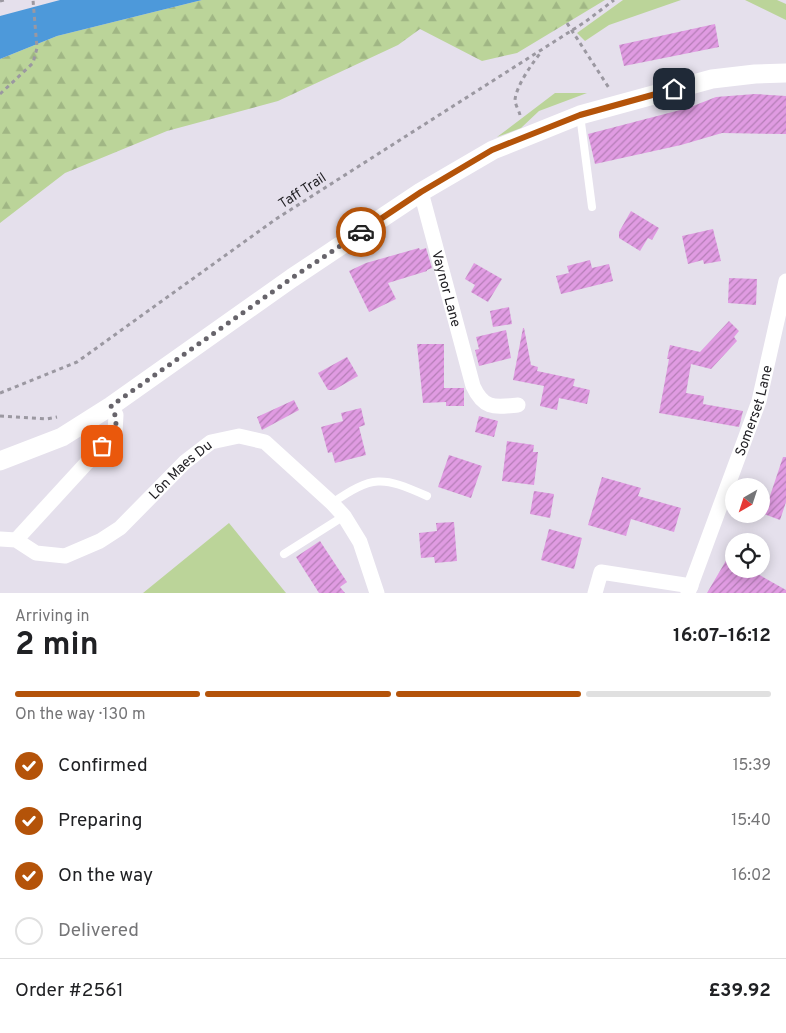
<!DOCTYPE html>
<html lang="en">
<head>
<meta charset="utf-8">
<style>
  :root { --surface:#fff; --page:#f6f6f6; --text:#202124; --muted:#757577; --line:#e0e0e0; --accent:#b45309 }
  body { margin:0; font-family:Overpass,sans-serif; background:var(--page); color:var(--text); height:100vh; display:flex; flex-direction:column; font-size:19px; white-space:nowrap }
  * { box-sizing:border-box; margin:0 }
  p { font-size:16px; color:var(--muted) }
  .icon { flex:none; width:28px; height:28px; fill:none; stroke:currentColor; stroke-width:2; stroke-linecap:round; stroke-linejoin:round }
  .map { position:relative; height:593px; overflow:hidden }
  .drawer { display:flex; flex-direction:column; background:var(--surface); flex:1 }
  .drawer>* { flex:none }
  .needle { width:32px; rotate:219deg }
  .fabs { position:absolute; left:725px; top:478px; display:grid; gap:10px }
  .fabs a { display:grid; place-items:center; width:45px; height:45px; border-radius:50%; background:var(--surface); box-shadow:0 2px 12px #0003; font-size:25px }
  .pin { position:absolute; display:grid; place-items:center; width:42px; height:42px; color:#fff; margin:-21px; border-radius:10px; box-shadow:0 2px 8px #0006 }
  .courier { position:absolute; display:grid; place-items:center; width:50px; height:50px; margin:-25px; border:4px solid #b45309; border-radius:50%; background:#fff; color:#222; box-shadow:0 1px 6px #0007 }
  .head em { font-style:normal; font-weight:700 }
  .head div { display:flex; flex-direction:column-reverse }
  .head { display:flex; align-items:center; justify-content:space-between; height:85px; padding:0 15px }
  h1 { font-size:32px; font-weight:700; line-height:38px }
  .bar { display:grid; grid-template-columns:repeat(4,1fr); gap:8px 5px; align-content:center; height:60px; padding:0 15px }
  .bar i { height:6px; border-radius:4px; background:var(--line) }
  .bar .active { background:var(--accent) }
  .bar p { grid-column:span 4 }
  .line { display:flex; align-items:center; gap:12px; padding:0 15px; border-top:1px solid var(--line) }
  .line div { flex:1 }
  ol { padding:0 15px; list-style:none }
  li { display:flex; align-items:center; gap:15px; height:55px }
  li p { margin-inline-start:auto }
  li .icon { padding:5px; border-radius:50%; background:var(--accent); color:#fff; stroke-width:4 }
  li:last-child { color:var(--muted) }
  li i { width:28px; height:28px; border:2px solid var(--line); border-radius:50% }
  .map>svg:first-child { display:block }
</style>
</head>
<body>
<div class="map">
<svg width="786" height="593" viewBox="0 0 786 593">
  <defs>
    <pattern id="forest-firs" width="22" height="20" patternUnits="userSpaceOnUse" patternTransform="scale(1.25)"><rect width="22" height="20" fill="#bbd499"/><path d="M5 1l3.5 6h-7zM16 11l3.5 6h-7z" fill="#a0b684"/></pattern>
    <pattern id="building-hatch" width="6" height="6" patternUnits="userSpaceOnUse" patternTransform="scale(1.25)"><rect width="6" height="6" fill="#e09be2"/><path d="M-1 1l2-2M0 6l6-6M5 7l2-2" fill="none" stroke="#b57eb7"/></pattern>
  </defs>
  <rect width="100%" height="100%" fill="#e5e0ec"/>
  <!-- green -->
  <path fill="#bbd499" d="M 623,0 L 681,0 L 609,25 L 585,41 L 577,33 Z
    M 745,0 L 777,0 L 786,4 L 786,20 Z
    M 555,93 L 587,93 L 539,111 L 521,128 L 497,137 Z
    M 229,523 L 286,593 L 143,593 Z"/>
  <!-- forest -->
  <path fill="url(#forest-firs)" d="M 202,0 L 605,0 L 517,53 L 482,61 L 420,29 L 398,45 L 278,101 L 167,131 L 65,173 L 0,223 L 0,59 L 57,36 Z"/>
  <!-- water -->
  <path fill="#4d99da" d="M 60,0 L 202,0 L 57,36 L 0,59 L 0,16 Z"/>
  <!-- building -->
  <path fill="url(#building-hatch)" d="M 715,24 L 719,47 L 624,66 L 619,45 Z
    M 755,94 L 786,96 L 786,134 L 722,133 L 681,145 L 595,164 L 588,134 L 688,108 L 716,97 Z
    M 631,211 L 659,228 L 652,240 L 648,238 L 640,251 L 619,238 L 619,232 Z
    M 713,229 L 721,261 L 704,264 L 703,260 L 688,264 L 682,236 Z
    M 419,248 L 420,250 L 426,248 L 432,268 L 427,270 L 427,271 L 388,283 L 396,299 L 369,312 L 349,271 L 366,263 Z
    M 590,260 L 592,268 L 609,264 L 613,281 L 561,294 L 556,276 L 569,273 L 567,266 Z
    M 474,263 L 502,279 L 488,302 L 471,292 L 475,285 L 465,279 Z
    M 729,278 L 757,279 L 756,305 L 728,303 Z
    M 509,307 L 512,324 L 493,327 L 490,311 Z
    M 729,321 L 739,331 L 734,337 L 737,341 L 711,369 L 691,364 L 686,393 L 704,396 L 703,404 L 743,411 L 739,427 L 659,413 L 669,359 L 667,359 L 670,345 L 700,352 Z
    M 523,328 L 524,328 L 531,365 L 538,367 L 537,371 L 575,379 L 573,386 L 590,390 L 587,404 L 559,398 L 557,410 L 540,406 L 544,386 L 513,380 Z
    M 506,330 L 511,358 L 479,366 L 475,350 L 479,349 L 476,337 Z
    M 417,344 L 444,344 L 444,388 L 464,388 L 464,406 L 446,406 L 446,402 L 423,403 Z
    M 347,357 L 358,376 L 334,390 L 328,390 L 318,373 Z
    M 294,400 L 299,410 L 262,430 L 257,417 Z
    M 361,408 L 365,425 L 359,427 L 366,455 L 335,463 L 332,452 L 328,453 L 321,427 L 343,421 L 341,413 Z
    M 479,416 L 498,421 L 494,437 L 475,432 Z
    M 507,441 L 534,445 L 533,452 L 538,452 L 534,485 L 502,481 Z
    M 449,455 L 482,466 L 471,498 L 438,487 Z
    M 783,457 L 786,457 L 786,502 L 780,520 L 764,514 Z
    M 602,477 L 641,488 L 638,496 L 681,508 L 674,532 L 631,519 L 626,536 L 588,525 Z
    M 534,491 L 554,494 L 550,518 L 530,514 Z
    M 454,522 L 457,561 L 435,563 L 434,557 L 421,558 L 419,533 L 437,531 L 436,523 Z
    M 549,529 L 582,538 L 574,569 L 541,560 Z
    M 320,541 L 347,582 L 340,587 L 345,593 L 319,593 L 296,557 Z
    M 734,547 L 734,569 L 749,569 L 786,590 L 786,593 L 707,593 Z"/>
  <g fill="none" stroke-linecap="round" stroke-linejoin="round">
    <!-- path -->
    <path stroke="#9b98a1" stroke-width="3" stroke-dasharray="4 4" stroke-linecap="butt" d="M 0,1 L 4,0
      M 567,23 L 609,88
      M 0,94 L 33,63 L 37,48 L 33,0
      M 520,115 C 519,111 515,104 515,100 C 516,86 533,62 542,51
      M 0,393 L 77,362 L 276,219 L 585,22 L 614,0
      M 0,416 L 47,419 L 57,417"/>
    <!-- service -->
    <path stroke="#fff" stroke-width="8" d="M 580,115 L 592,207
      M 332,503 C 373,475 382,476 427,496
      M 284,554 L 344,516"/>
    <!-- minor -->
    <g stroke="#fff" stroke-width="15">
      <path id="s1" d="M 421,192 L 473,386 C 484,410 495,407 518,405"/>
      <path id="s2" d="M 0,539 L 16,540 L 36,553 L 65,556 L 100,541 L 120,528 L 185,462 L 211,442 L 239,436 L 265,442 L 332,503 L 344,516 L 360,542 L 377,593"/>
      <path d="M 16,540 L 115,432 L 116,415 L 111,406"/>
      <path d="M 595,593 L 601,572 L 691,586"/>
      <path id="s3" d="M 688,593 L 759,401 L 786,281"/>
    </g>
    <!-- tertiary -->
    <path stroke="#fff" stroke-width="19" d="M 0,461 L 62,437 L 111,406 L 292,278 L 421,192 L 493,150 L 580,115 L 712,79 L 755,74 L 786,73"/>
  </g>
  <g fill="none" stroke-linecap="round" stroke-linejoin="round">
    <!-- done -->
    <path stroke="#67646b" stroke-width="5" stroke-dasharray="0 9" d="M 102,446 C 115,432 121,424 111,406 L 292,278 L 361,232"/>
    <!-- route -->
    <path stroke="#b45309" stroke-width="6" d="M 361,232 L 421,192 L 492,150 L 580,115 L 674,89"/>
  </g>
  <g text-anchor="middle" stroke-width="4" stroke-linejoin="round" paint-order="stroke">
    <!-- street labels -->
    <g font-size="14" fill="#232226" stroke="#e5e0ec">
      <text transform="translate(302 190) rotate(-33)" y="5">Taff Trail</text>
      <text dy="5" stroke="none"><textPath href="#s1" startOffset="100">Vaynor Lane</textPath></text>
      <text dy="5" stroke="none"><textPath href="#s3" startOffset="194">Somerset Lane</textPath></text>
      <text dy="5" stroke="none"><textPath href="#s2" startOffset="215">Lôn Maes Du</textPath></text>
    </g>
  </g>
</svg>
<div class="fabs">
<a><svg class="needle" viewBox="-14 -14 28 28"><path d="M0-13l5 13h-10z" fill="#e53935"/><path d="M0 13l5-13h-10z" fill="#757577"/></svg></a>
<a><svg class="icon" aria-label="locate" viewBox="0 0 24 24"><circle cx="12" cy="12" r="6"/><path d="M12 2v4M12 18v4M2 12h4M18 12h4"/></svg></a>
</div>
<div class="pin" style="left:102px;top:446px;background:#ea580c"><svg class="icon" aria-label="bag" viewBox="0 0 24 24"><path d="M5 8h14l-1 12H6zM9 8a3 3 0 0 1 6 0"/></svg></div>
<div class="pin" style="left:674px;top:89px;background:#1f2937"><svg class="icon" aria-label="home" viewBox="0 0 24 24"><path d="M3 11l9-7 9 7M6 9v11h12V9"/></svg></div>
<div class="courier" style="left:361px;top:232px"><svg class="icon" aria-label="car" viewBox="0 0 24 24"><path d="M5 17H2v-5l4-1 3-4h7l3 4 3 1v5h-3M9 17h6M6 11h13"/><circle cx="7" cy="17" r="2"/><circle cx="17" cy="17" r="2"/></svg></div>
</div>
<section class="drawer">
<div class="head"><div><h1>2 min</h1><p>Arriving in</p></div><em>16:07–16:12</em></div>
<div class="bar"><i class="active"></i><i class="active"></i><i class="active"></i><i></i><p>On the way · 130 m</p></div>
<ol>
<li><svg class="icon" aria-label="check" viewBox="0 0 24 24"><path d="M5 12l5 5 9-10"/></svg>Confirmed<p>15:39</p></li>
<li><svg class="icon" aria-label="check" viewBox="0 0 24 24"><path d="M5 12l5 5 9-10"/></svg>Preparing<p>15:40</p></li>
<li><svg class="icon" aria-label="check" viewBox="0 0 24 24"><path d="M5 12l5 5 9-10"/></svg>On the way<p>16:02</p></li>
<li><i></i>Delivered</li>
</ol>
<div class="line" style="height:65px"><div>Order #2561</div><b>£39.92</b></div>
</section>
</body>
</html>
